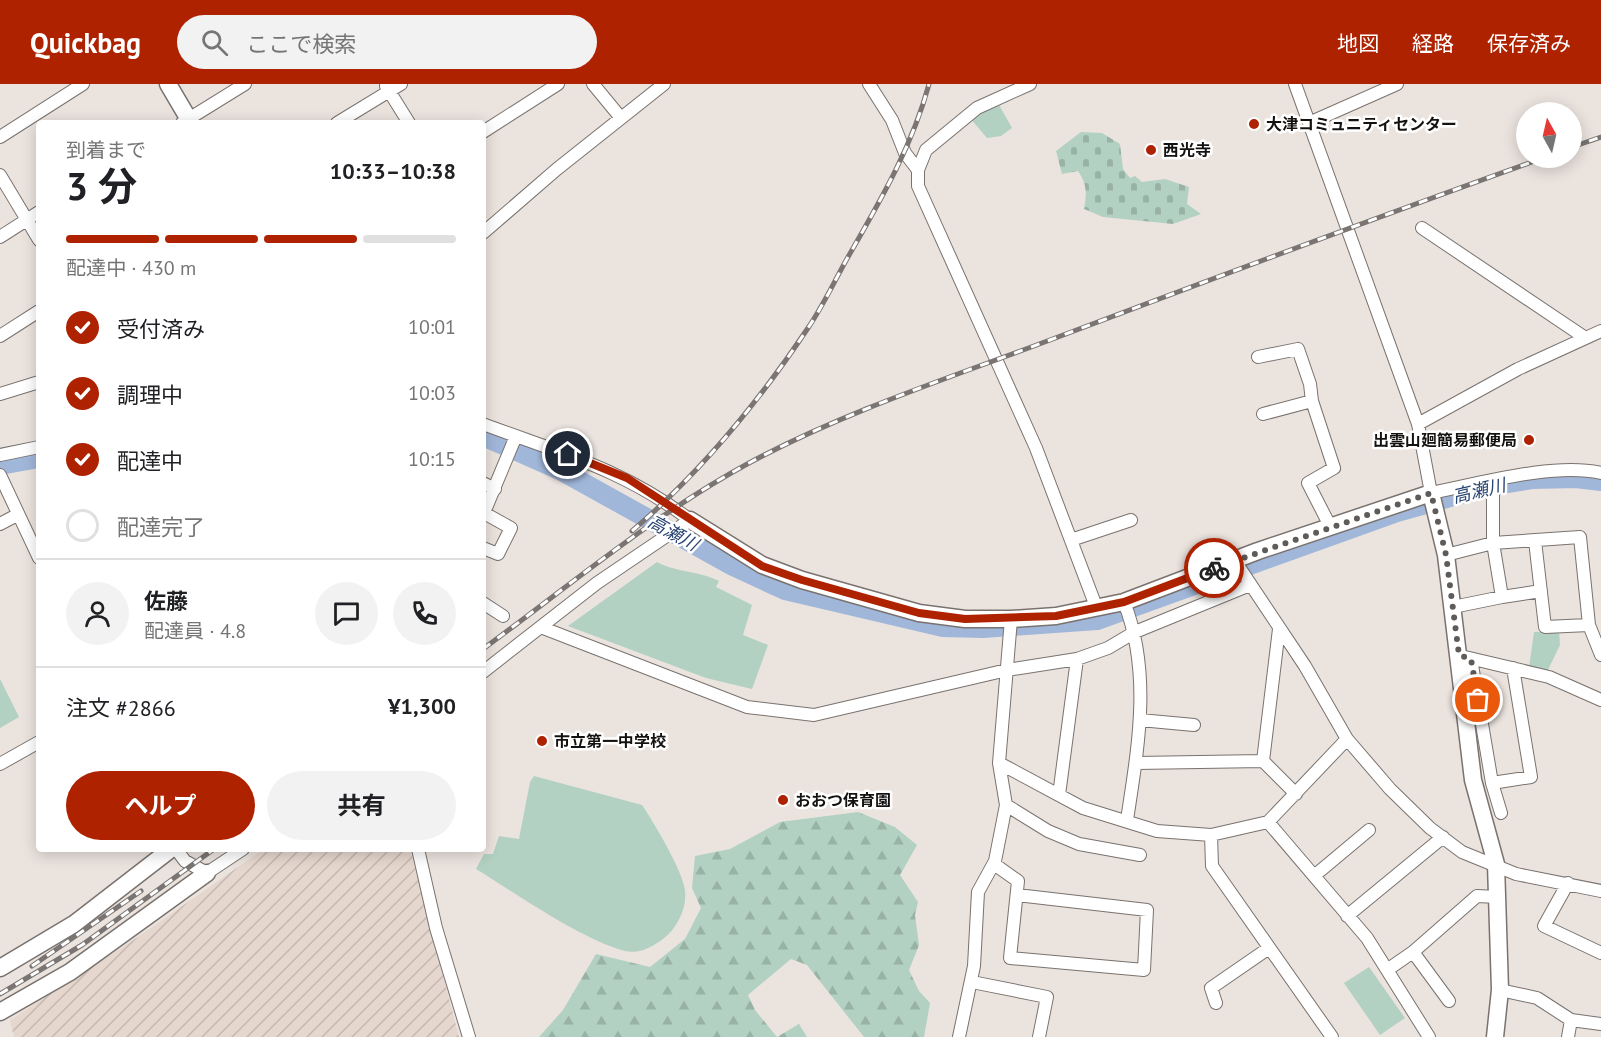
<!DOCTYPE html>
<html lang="ja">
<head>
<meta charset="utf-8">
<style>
  :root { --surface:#fff; --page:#f2f2f2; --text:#202124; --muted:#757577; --line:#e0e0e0; --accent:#ae2200 }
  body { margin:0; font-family:"PT Sans","Noto Sans JP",sans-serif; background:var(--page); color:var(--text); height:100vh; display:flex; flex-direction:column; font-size:22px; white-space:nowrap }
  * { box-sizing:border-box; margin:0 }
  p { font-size:20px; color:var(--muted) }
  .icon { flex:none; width:33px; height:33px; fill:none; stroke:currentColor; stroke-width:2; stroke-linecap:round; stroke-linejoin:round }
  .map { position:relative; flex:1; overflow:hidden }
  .sheet { position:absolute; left:36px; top:36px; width:450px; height:732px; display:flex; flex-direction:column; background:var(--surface); border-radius:6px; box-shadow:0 3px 15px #0003 }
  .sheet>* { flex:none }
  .needle { width:39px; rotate:352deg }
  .tools { position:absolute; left:1516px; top:18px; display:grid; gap:12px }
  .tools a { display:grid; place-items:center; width:66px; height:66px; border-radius:50%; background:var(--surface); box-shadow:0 3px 15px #0003; font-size:30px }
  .pin { position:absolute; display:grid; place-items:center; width:51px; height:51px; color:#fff; margin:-26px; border:3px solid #fff; border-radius:50%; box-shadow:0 2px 6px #0007 }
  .courier { position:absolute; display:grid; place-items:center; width:60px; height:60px; margin:-30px; border:4px solid #ae2200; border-radius:50%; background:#fff; color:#222; box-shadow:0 2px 8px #0007 }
  .overview em { font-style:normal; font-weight:700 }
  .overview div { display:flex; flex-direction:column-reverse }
  .overview { display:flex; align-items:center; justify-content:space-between; height:102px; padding:0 30px }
  h1 { font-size:39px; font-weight:700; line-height:45px }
  .bar { display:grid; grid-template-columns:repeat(4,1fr); gap:9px 6px; align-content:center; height:72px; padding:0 30px }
  .bar i { height:8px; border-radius:4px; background:var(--line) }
  .bar .active { background:var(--accent) }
  .bar p { grid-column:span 4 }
  .line { display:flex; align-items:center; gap:15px; padding:0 30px; border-top:2px solid var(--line) }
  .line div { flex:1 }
  .round { display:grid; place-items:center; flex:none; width:63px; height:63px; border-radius:32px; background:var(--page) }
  ol { padding:0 30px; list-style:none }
  li { display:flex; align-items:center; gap:18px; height:66px }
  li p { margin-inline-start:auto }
  li .icon { padding:6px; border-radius:50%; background:var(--accent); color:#fff; stroke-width:4 }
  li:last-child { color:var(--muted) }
  li i { width:33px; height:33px; border:3px solid var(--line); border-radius:50% }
  .primary-button { display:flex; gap:12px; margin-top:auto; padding:12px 30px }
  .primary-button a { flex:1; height:69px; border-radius:36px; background:var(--accent); color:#fff; font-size:24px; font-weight:700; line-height:69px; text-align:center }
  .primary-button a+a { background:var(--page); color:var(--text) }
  header { display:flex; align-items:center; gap:36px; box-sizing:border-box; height:84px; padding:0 30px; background:var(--accent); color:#fff }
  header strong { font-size:28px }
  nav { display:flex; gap:33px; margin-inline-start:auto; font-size:21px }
  .search { width:420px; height:54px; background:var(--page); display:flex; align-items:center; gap:15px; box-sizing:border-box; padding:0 21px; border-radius:33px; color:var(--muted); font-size:22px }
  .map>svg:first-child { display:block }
</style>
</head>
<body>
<header>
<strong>Quickbag</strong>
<div class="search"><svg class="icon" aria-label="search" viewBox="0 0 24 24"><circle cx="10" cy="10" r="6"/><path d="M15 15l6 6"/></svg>ここで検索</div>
<nav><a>地図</a><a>経路</a><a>保存済み</a></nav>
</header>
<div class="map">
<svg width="1601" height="953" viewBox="0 0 1601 953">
  <defs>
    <pattern id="industrial-furrows" width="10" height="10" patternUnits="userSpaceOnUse" patternTransform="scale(1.5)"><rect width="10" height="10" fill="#e6d7ce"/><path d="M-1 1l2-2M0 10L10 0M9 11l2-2" fill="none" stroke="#c4b8b0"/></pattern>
    <pattern id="forest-firs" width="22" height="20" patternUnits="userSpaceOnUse" patternTransform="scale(1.5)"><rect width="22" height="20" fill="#b2d1c2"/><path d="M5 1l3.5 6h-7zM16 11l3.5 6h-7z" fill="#98b2a6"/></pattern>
    <pattern id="cemetery-stones" width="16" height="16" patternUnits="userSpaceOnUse" patternTransform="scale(1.5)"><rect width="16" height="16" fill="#b2d1c2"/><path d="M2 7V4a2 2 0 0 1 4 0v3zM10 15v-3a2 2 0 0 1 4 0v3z" fill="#98b2a6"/></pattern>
  </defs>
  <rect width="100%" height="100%" fill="#ebe3de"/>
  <!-- industrial -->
  <path fill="url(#industrial-furrows)" d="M 264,765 L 410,765 L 459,953 L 14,953 L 10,936 L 132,857 Z"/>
  <!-- forest -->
  <path fill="url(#forest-firs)" d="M 858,728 L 895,743 L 917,761 L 900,791 L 918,818 L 915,831 L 919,861 L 909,886 L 919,907 L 930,919 L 924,953 L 864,953 L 807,881 L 791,875 L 748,911 L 755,926 L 777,953 L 799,940 L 807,953 L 539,953 L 563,926 L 596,870 L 650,883 L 685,855 L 701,824 L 692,804 L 695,772 L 730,765 L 780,738 Z"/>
  <!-- cemetery -->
  <path fill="url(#cemetery-stones)" d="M 1081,48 L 1102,49 L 1120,60 L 1123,85 L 1130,94 L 1135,92 L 1142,98 L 1165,95 L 1189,103 L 1187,120 L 1201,130 L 1173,140 L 1103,133 L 1084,125 C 1087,109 1087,100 1078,87 L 1062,90 L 1056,67 Z"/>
  <!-- park -->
  <path fill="#b2d1c2" d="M 998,19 L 1012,44 L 1001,52 L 987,54 L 970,34 Z
    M 657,478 C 678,489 696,486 719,497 L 716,503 L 752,521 L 743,551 L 768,561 L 752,605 L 706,594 L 568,542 Z
    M 1559,547 L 1560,561 L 1547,588 L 1529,584 L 1534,548 Z
    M 0,595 L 19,633 L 0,644 Z
    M 534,692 L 642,721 C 653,737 684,789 685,807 C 687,825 677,844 663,855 C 652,863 640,870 625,867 C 582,856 515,809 476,785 L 484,770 L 493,770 L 499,752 L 519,755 L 530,698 Z
    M 1369,883 L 1405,934 L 1380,951 L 1344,899 Z"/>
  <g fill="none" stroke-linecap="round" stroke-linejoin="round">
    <!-- river -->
    <path stroke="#a1b7da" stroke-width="20" d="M 483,352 L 560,386 L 733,482 L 785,506 L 943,543 L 983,544 L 1097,536 L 1394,429 L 1454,412 L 1502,400 L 1533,395 L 1576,394 L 1601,397
      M 0,381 L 39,374"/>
    <!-- street casing -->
    <g stroke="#79726e" stroke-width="14">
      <path id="street" d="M 593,0 L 621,34
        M 869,0 L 892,36 L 905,69 L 918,86
        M 1030,0 L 977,24 L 926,66 L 918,86 L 918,102 L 1036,364 L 1097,525
        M 1295,0 L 1418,340 L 1431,409 C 1478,400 1554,378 1601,389
        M 386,2 L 409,39
        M 182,39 L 245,0
        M 337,39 L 401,0
        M 1309,39 L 1397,0
        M 483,48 L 558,0
        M 0,53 L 83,0
        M 0,91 L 39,156
        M 1422,144 L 1584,253
        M 483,149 L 557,85 L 664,0
        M 0,153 L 39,128
        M 0,252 L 39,227
        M 1258,273 L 1298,265 L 1310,300 L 1312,317
        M 0,310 L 39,298
        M 1263,330 L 1312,317 L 1334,384 L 1308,399 L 1330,442
        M 483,340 C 560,369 623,385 690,436 L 597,499 L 483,588
        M 1418,340 L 1518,285 L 1601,247
        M 0,371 L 39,363
        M 0,391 L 39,474
        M 483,399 L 495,405
        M 483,431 L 516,352
        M 0,440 L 17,431
        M 1071,456 L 1131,436
        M 1535,457 L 1545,543 L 1589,541
        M 483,464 L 498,470 L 511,444 L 484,429
        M 1446,471 L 1493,459 L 1493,408
        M 1235,477 L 1305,582 L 1347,655 L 1390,705 L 1430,744 L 1462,768 L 1516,790 L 1601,807
        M 1502,513 L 1541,507
        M 1124,518 C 1152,589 1138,663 1127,736
        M 483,519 L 503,532
        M 1453,523 L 1502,513 L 1493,459 L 1580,453 L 1589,541 L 1601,571
        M 543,544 L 747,623 L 814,631 L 1007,586 L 1077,575 L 1108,564 L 1135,548 L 1250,501
        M 1465,573 L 1549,593 L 1601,616
        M 1471,575 L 1492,699 L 1501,729
        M 1140,636 L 1194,641
        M 1263,677 L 1279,545
        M 999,679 L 1083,724 L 1157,747 L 1211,751 L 1268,738 L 1347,655
        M 1136,679 L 1263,677 L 1296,710
        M 0,680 L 39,658
        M 1492,699 L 1531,693 L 1513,584
        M 1059,711 L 1077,575
        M 1006,721 L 1048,747 L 1079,760 L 1140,771
        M 1268,738 L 1367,854 L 1429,953
        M 1211,751 L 1212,782 L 1332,953
        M 176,765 L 185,777 L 207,789 L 243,765
        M 418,765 L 436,844 L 469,953
        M 994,780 L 1018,797 L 1010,874 L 1144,886 L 1147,826 L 1017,811
        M 1314,792 L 1369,746
        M 1568,799 L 1544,842 L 1601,869
        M 1347,832 L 1443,753
        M 1413,868 L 1449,917
        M 1387,886 L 1413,868 L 1477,812 L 1497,813
        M 972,898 L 1047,913 L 1039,953
        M 1500,906 L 1537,914 L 1571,936 L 1601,940
        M 1216,919 L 1211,904 L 1269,864
        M 959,953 L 974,882 L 978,808 L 995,777 L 1006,721 L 999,679 L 1011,535
        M 1568,953 L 1571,936"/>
    </g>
    <!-- secondary casing -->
    <g stroke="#79726e" stroke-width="19">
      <path id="secondary" d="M 168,0 L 191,39
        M 690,436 L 762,481 L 802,496 L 919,529 L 965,535 L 1011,535 L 1056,532 L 1124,518 L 1258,467 L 1431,409 L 1446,471 L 1473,696 L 1496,780 L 1500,906 L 1495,953
        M 0,884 L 74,840 L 171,765
        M 0,928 L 70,888 L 207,789"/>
    </g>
    <!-- street -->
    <use href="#street" stroke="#fff" stroke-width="12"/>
    <!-- secondary -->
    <use href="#secondary" stroke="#fff" stroke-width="16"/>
    <!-- rail casing -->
    <g stroke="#7a7572" stroke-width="5">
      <path id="rail" d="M 1572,63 L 1601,53
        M 632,447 C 700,389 758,319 808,244 C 823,222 835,196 848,173 C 880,117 912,63 929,0
        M 483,565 C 570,501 655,430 749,379 C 844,328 949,294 1050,256 C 1214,194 1378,133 1543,74
        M 32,882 L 141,807
        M 0,910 L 82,861 L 214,765"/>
    </g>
    <!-- rail -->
    <use href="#rail" stroke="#fff" stroke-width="3" stroke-dasharray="9" stroke-linecap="butt"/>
  </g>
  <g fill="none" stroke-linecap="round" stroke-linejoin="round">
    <!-- done -->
    <path stroke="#5f5b58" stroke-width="6" stroke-dasharray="0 10.8" d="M 1214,484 L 1431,409 L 1446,471 L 1459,571 L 1471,575 L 1478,616"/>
    <!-- route -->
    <path stroke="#ae2200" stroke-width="8" d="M 568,370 L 627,394 L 762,482 L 802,496 L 919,529 L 965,535 L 1056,532 L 1124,518 L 1214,484"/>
  </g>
  <!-- markers -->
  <g fill="#ae2200" stroke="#fff" stroke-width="2">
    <circle cx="1254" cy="40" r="6"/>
    <circle cx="1151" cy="66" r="6"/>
    <circle cx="1529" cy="356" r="6"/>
    <circle cx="542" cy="657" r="6"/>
    <circle cx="783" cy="716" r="6"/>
  </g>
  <g text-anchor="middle" stroke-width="5" stroke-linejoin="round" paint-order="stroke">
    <!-- poi labels -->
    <g font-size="16" font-weight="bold" fill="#141210" stroke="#fff" text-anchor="start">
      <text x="1266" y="46">大津コミュニティセンター</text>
      <text x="1163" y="72">西光寺</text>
      <text x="1517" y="362" text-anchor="end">出雲山廻簡易郵便局</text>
      <text x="554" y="663">市立第一中学校</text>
      <text x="795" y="722">おおつ保育園</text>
    </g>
    <!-- water labels -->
    <g font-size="18" font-style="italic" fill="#274371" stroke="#fff">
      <text transform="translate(1479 407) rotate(-13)" y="6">高瀬川</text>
      <text transform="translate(673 449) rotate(29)" y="6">高瀬川</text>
    </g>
  </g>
</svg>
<div class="tools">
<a><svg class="needle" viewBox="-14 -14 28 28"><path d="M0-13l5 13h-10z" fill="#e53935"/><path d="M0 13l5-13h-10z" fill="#757577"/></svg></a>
</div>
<div class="pin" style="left:1478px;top:616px;background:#ea580c"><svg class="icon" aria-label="bag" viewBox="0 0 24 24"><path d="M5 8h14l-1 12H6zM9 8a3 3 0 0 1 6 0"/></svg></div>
<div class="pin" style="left:568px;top:370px;background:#1f2937"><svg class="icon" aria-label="home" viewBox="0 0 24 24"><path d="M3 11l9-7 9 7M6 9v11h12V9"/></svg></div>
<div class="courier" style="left:1214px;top:484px"><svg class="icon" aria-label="bike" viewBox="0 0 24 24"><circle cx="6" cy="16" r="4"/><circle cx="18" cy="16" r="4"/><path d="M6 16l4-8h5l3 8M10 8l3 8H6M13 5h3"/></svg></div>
<section class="sheet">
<div class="overview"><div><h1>3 分</h1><p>到着まで</p></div><em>10:33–10:38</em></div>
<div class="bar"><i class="active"></i><i class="active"></i><i class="active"></i><i></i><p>配達中 · 430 m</p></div>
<ol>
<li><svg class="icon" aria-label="check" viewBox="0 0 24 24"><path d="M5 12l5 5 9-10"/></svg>受付済み<p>10:01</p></li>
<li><svg class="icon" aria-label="check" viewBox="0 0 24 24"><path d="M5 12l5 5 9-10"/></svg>調理中<p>10:03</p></li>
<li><svg class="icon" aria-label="check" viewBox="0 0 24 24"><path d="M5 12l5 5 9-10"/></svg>配達中<p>10:15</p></li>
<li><i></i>配達完了</li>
</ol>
<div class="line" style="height:108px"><a class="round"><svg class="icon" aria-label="person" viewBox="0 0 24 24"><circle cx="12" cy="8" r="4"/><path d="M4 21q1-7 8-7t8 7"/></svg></a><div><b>佐藤</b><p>配達員 · 4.8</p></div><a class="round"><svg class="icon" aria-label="chat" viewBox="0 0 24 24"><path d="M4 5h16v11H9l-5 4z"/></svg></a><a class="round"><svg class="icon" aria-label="phone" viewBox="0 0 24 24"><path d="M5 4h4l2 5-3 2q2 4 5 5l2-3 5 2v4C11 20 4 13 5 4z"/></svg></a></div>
<div class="line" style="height:78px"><div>注文 #2866</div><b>¥1,300</b></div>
<div class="primary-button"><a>ヘルプ</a><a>共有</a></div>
</section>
</div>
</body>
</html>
